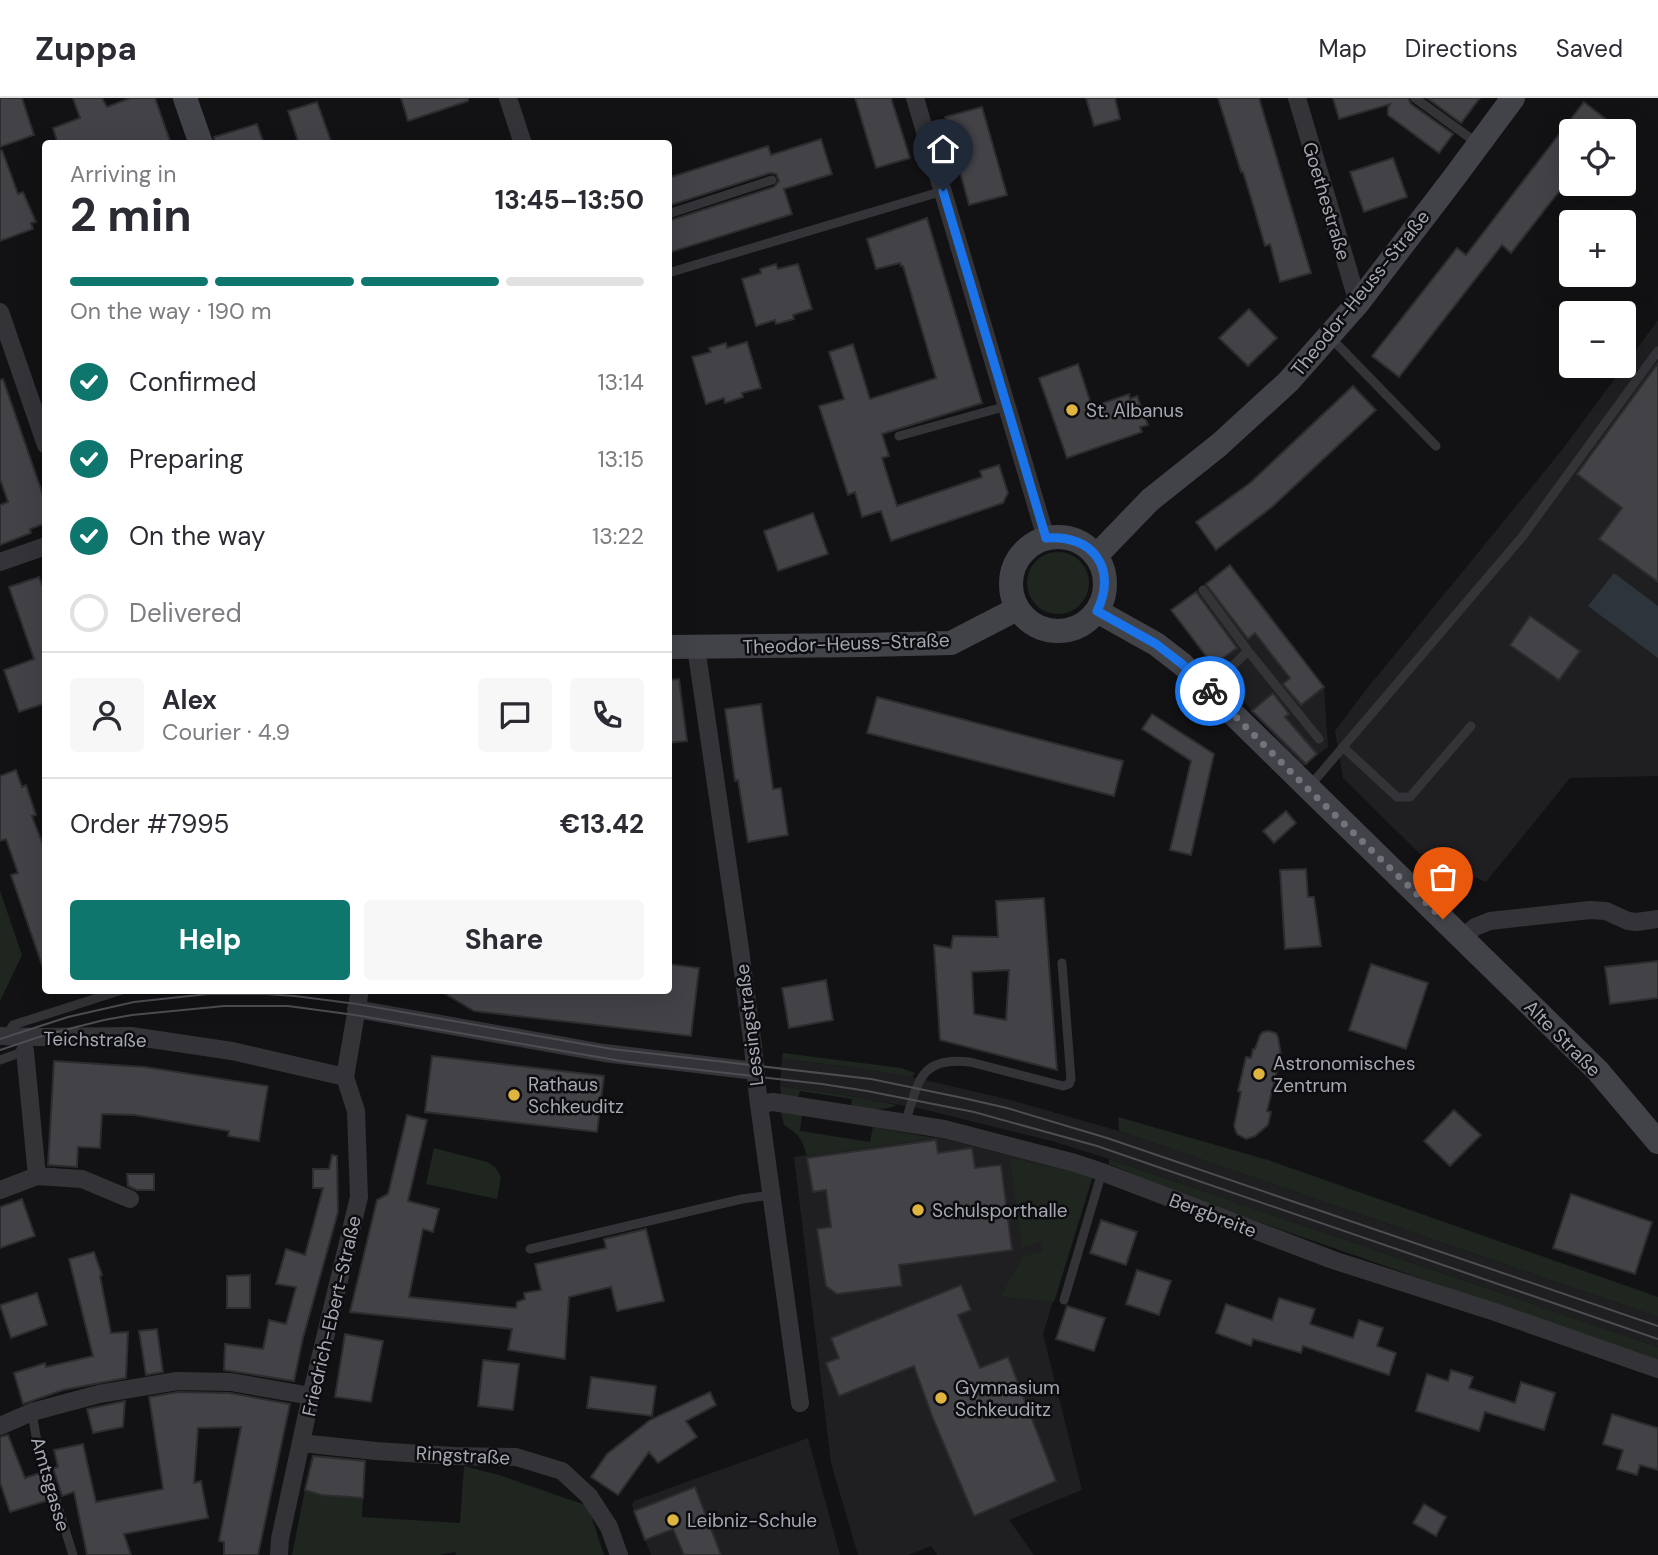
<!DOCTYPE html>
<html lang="en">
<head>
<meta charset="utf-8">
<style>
  :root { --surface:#fff; --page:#f7f7f7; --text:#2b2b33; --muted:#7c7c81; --line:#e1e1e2; --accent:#0f766e }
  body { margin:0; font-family:"DM Sans",sans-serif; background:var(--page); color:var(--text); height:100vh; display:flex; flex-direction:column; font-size:26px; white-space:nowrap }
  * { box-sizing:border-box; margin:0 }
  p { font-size:23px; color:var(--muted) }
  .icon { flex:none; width:38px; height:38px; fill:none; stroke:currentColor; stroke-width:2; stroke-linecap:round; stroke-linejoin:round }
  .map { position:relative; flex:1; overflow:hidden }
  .drawer { position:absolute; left:42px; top:42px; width:630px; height:854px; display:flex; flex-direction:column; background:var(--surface); border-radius:7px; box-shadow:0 7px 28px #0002 }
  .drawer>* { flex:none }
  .fabs { position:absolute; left:1559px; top:21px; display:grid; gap:14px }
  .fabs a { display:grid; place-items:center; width:77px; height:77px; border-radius:7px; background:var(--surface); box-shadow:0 7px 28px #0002; font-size:35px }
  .pin { position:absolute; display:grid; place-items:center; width:60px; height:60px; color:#fff; margin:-72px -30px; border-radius:50% 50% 50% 0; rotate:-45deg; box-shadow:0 0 7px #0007 }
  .pin .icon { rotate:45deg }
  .courier { position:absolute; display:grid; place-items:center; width:70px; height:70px; margin:-35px; border:5px solid #1a73e8; border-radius:50%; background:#fff; color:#222; box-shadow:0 2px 9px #0007 }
  .head em { font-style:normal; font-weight:700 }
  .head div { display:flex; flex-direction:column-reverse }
  .head { display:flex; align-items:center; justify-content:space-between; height:119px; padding:0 28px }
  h1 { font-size:46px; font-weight:700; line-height:52px }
  .bar { display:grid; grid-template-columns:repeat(4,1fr); gap:10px 7px; align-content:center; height:84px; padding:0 28px }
  .bar i { height:9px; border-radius:5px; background:var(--line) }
  .bar .selected { background:var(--accent) }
  .bar p { grid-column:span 4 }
  .line { display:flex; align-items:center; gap:18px; padding:0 28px; border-top:2px solid var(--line) }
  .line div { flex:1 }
  .round { display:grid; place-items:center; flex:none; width:74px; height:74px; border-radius:7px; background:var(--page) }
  ol { padding:0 28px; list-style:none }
  li { display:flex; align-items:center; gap:21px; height:77px }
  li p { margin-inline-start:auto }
  li .icon { padding:7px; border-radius:50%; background:var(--accent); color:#fff; stroke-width:4 }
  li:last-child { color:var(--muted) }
  li i { width:38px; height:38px; border:4px solid var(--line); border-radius:50% }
  .action { display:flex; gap:14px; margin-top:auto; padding:14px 28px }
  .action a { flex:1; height:80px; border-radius:7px; background:var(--accent); color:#fff; font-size:28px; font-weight:700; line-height:80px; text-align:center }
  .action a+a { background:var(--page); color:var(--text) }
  header { display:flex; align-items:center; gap:42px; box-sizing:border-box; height:98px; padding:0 35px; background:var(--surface); border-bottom:2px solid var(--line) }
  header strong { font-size:33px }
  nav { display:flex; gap:38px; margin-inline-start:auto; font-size:24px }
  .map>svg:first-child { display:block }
</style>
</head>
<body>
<header>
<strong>Zuppa</strong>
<nav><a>Map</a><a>Directions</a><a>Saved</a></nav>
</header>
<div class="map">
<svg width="1658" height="1457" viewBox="0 0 1658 1457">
  <rect width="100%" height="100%" fill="#121214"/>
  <!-- built -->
  <path fill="#1f1e21" d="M 1658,222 L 1658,678 L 1570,680 L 1486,784 L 1419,755 L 1343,680 L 1335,633 L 1365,593 L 1562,352 Z
    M 1230,467 L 1324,589 L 1328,649 L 1302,669 L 1212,568 L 1171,512 Z
    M 782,961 L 851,969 L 912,979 L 1011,1002 L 1119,1033 L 1658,1219 L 1658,1249 L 1109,1061 L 1052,1043 L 922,1011 L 845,997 L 780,988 Z
    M 937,1039 L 1091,1078 L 1043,1236 L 1082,1392 L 1009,1422 L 1034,1457 L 937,1457 L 931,1448 L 908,1457 L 858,1457 L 831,1365 L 794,1059 Z
    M 808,1340 L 840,1457 L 651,1457 L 632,1407 L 634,1403 Z"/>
  <!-- green -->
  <path fill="#1f2620" d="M1027 485a31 31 0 1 1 62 0a31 31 0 1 1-62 0Z
    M 0,793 L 22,857 L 0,903 Z
    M 783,955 L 901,970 L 915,975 L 912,979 L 851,969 L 782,961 Z
    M 780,988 L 845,997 L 897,1007 C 881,1014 868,1011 851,1008 L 852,1001 L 800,993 L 798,1000 L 781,997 Z
    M 781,1014 L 802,1017 L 800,1033 L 870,1044 L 873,1029 L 935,1040 L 807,1058 C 802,1040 799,1037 784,1027 Z
    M 1118,1019 L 1268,1062 L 1658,1199 L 1658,1219 L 1119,1033 Z
    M 434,1050 L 487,1064 L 495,1069 L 501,1079 L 497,1101 L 426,1086 Z
    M 1010,1059 L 1022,1063 L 1093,1078 L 1054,1204 L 1001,1198 L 1023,1158 L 1042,1154 L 1041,1143 L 1022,1150 Z
    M 1109,1061 L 1658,1249 L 1658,1263 L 1190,1100 L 1109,1066 Z
    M 464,1368 L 499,1377 L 588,1408 L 604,1457 L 456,1457 L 455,1454 L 439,1457 L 292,1457 L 305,1392 L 321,1397 L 363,1400 L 362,1419 L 460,1425 Z"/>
  <!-- water -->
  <path fill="#2d343b" d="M 1614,475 L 1658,508 L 1658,560 L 1588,508 Z"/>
  <!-- building -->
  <path fill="#424247" stroke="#2d2c2f" stroke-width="2" fill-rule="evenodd" d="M 0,0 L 22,0 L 34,37 L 0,49 Z
    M 73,0 L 102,0 L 107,9 L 130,0 L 155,0 L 171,46 L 58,46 L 53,30 L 80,20 Z
    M 401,0 L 468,0 L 468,3 L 408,23 Z
    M 855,0 L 891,0 L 910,60 L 876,70 Z
    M 1086,0 L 1115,0 L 1120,21 L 1094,28 Z
    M 1218,0 L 1259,0 L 1311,175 L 1280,184 L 1270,146 L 1265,148 L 1254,110 L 1243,74 L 1241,74 Z
    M 1333,0 L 1408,0 L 1411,6 L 1453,36 L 1439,55 L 1388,17 L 1388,10 L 1390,6 L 1339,21 Z
    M 1427,0 L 1480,0 L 1461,25 Z
    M 317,4 L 332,46 L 299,46 L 288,13 Z
    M 1584,4 L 1621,33 L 1572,33 L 1572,77 L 1511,155 L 1502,147 L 1399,279 L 1372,258 L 1457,150 L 1466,157 Z
    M 982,9 L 1007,97 L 969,107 L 945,19 Z
    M 257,26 L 264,46 L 215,46 L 214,39 Z
    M 821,41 L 832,76 L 784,91 L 792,116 L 668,155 L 668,123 L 774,89 L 779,83 L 776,76 L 770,75 L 668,108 L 668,80 L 768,48 L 771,57 Z
    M 2,52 L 18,96 L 23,94 L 36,124 L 31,125 L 33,131 L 0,143 L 0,53 Z
    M 1393,60 L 1407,99 L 1364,114 L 1350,74 Z
    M 927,120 L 982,305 L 882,336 L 889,358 L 882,360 L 897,408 L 982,379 L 980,373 L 999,367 L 1008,395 L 1003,405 L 891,443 L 881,413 L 862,419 L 855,394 L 848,397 L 819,308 L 844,301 L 829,254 L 853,246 L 870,301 L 936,280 L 903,168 L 901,168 L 900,165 L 876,171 L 867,141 Z
    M 776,166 L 778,171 L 798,166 L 812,211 L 793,217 L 794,221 L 776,226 L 775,222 L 756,228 L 742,181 L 761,175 L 760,171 Z
    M 1249,211 L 1277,240 L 1248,268 L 1219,240 Z
    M 747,244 L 761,290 L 742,295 L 743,299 L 725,305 L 724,300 L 706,306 L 692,259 L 711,254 L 709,250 L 726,245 L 727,250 Z
    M 1658,265 L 1658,484 L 1599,441 L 1622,410 L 1577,376 Z
    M 1078,266 L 1092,309 L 1129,296 L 1130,301 L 1137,298 L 1148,327 L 1140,329 L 1142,334 L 1067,360 L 1039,280 Z
    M 3,281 L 46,406 L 46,425 L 30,431 L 31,435 L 0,447 L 0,407 L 8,404 L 0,381 L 0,282 Z
    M 1353,288 L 1376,312 L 1272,409 L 1216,452 L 1196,424 L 1250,385 Z
    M 813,415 L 828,456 L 778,473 L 764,433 Z
    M 1230,467 L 1324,589 L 1301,607 L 1283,586 L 1290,580 L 1255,535 L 1248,541 L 1206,486 Z
    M 39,479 L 46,497 L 46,605 L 19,614 L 4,572 L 34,561 L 9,489 Z
    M 1196,494 L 1237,550 L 1213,567 L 1171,512 Z
    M 1530,518 L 1580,553 L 1559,582 L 1510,547 Z
    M 679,581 L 687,643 L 668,645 L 668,582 Z
    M 1273,595 L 1289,616 L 1285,619 L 1317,656 L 1306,666 L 1252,613 Z
    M 877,599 L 1123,663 L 1114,698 L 867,635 Z
    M 761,606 L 773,691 L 781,690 L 788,737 L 748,744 L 738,682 L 735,683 L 725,611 Z
    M 1152,616 L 1214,656 L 1191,757 L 1170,752 L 1191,663 L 1142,631 Z
    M 16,672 L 22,689 L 26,687 L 36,717 L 32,718 L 46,755 L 46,869 L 43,870 L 11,777 L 18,775 L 6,741 L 0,743 L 0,678 Z
    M 1286,713 L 1296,725 L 1274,745 L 1263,733 Z
    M 1306,771 L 1308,799 L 1314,799 L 1321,848 L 1285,851 L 1280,772 Z
    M 1044,800 L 1057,972 L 940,942 L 934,847 L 951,850 L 953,838 L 998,839 L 996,803 ZM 1009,872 L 1006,922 L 974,916 L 972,874 Z
    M 1658,863 L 1658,900 L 1610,906 L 1605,869 Z
    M 668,866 L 699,870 L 691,938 L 474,913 L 439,892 L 668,892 Z
    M 1371,866 L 1428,885 L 1406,951 L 1349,932 Z
    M 826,882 L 833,922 L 789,930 L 782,890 Z
    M 1268,933 L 1276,935 L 1278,939 L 1281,957 L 1267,1013 L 1271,1014 L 1268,1027 L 1255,1038 L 1246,1041 L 1237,1036 L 1234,1028 L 1241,994 L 1238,993 L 1246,959 L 1251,960 L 1253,951 L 1255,951 L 1260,937 L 1263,934 Z
    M 432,958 L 604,978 L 597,1034 L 425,1014 Z
    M 54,963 L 145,969 L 268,988 L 259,1043 L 228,1038 L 229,1033 L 135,1017 L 102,1016 L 100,1050 L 78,1049 L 77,1069 L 48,1067 Z
    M 1454,1012 L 1481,1037 L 1450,1068 L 1424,1043 Z
    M 407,1017 L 427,1022 L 408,1103 L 439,1111 L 433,1134 L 423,1131 L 409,1199 L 516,1210 L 517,1204 L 525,1201 L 524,1195 L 541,1192 L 535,1166 L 606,1150 L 604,1141 L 646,1131 L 664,1203 L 617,1213 L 611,1189 L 569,1199 L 565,1261 L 508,1252 L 512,1231 L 350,1214 L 377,1102 L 388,1096 Z
    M 936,1042 L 938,1055 L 972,1050 L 975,1070 L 1001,1067 L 1012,1152 L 899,1167 L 902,1188 L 837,1196 L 826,1188 L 817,1131 L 831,1129 L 826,1092 L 813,1094 L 807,1060 Z
    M 332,1057 L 337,1058 L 338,1114 L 303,1240 L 294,1283 L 224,1272 L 225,1246 L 263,1251 L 269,1222 L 286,1226 L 296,1189 L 276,1186 L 286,1151 L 305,1157 L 323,1090 L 313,1090 L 313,1071 L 329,1071 Z
    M 127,1076 L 154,1076 L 154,1092 L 137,1092 L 128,1088 Z
    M 1571,1096 L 1652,1124 L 1635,1176 L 1553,1150 Z
    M 22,1101 L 35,1138 L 0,1150 L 0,1109 Z
    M 1101,1122 L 1137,1134 L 1126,1167 L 1090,1155 Z
    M 94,1154 L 102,1177 L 100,1178 L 111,1235 L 128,1234 L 126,1280 L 63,1292 L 23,1306 L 14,1275 L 45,1265 L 46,1269 L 93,1258 L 69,1161 Z
    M 1137,1172 L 1171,1183 L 1159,1217 L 1126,1206 Z
    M 250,1177 L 250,1210 L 227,1210 L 227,1178 Z
    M 961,1187 L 971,1212 L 958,1217 L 980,1270 L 1008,1259 L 1056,1383 L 974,1418 L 932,1318 L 914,1268 L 839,1298 L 826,1265 L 839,1260 L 831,1240 Z
    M 37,1195 L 47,1227 L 11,1240 L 0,1207 Z
    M 1279,1200 L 1315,1211 L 1310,1226 L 1353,1240 L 1359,1222 L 1383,1230 L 1377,1248 L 1396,1255 L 1389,1277 L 1303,1248 L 1301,1255 L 1253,1241 L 1251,1248 L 1216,1235 L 1226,1206 L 1272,1222 Z
    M 1067,1208 L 1105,1220 L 1094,1253 L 1056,1241 Z
    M 157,1231 L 163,1274 L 146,1277 L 139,1233 Z
    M 345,1236 L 383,1243 L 371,1304 L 335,1299 Z
    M 483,1262 L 519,1266 L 513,1312 L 478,1308 Z
    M 1451,1272 L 1473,1279 L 1469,1290 L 1515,1305 L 1521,1284 L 1555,1295 L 1544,1332 L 1485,1314 L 1479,1333 L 1416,1313 L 1427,1276 L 1448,1283 Z
    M 591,1279 L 656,1288 L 652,1318 L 587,1310 Z
    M 178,1294 L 230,1295 L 290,1306 L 258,1457 L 224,1457 L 224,1444 L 219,1443 L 241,1329 L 198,1330 L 194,1385 L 201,1383 L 208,1420 L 124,1436 L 131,1457 L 87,1457 L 74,1394 L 62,1398 L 53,1370 L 58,1369 L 54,1352 L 83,1346 L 96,1404 L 163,1391 L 149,1299 Z
    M 710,1294 L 716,1307 L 686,1323 L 697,1339 L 658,1365 L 649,1354 L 618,1397 L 591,1379 L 607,1356 L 650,1322 Z
    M 125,1303 L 123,1329 L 93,1335 L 87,1311 Z
    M 1612,1316 L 1658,1330 L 1658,1372 L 1640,1367 L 1637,1377 L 1617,1371 L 1623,1352 L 1603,1346 Z
    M 8,1337 L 25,1380 L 40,1375 L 49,1402 L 10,1414 L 0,1384 L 0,1339 Z
    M 313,1358 L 365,1363 L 363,1400 L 321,1397 L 305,1392 Z
    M 695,1389 L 721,1457 L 684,1457 L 673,1431 L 645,1442 L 634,1413 Z
    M 1424,1406 L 1446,1419 L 1436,1438 L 1413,1425 Z"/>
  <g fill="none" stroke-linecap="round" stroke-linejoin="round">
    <!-- lane -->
    <path stroke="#343438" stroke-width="9" d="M 1415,0 L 1477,45
      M 668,116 L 772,82
      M 668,175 L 943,93
      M 1330,239 L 1436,348
      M 899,338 L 1007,308
      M 1203,492 L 1248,553 L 1210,590
      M 1248,553 L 1319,641
      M 1343,649 L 1397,699 L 1410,699 L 1471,628
      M 1309,689 L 1522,439 L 1658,253
      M 7,937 L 13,927 L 122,892
      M 0,962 L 25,953
      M 905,1025 C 919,985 918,958 970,964 L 1063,988 L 1069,986 L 1071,981 L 1062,865
      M 530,1151 L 742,1101 L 772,1097
      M 1064,1202 L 1102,1074
      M 32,1314 L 36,1338 L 73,1457"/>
    <!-- street -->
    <path stroke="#343438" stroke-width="18" d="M 508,0 L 523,46
      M 915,0 L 1046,440
      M 1297,0 L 1358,205
      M 0,214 L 46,347
      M 0,464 L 46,448
      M 696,549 L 739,844 L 753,949 L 758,999 L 800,1305
      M 1462,840 L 1475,829 L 1490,823 L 1590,812 L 1606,813 L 1628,823 L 1637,824 L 1658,821
      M 356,911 L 604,955 L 755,973
      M 0,938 L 37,939 L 131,938 L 232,953 L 345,979
      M 25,953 L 37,1078
      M 759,1006 L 773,1004 L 944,1031 L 1075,1065 L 1102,1074 L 1333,1162 L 1495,1214 L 1658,1271
      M 0,1092 L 37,1078 L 82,1081 L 130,1101
      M 0,1328 L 32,1314 L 99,1296 L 177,1283 L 231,1284 L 311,1298
      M 301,1345 L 376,1353 L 454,1358 L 516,1359 L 562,1373 L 589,1398 L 609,1429 L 619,1457
      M 279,1457 L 280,1441 L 311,1298 L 359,1099 L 356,1013 L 345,979 L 360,892"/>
    <!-- secondary -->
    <path stroke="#424348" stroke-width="24" d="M 185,0 L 201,46
      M1011 486a47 47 0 1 1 94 0a47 47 0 1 1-94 0Z
      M 1096,458 L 1150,402 L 1219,347 L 1288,284 L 1358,205 L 1453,81 L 1513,0
      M 1097,513 L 1156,546 L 1182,566 L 1598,973 L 1658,1044
      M 668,549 L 865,547 L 951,545 L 1017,511"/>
    <!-- tram -->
    <path stroke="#4d4e53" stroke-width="2" d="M 0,941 L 68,919 L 134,904 L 208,896 L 266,896 L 295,898 L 357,906 L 612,951 L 871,981 L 963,1000 L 1007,1010 L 1107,1040 L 1658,1228
      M 0,952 L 45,937 L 104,922 L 132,917 L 224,908 L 288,908 L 355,917 L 621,963 L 822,986 L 867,993 L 974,1014 L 1097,1048 L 1658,1241"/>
  </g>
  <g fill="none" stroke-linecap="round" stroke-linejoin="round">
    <!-- done -->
    <path stroke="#72747b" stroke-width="7" stroke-dasharray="0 12.6" d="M 1210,593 L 1307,690 L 1443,821"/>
    <!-- route -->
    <path stroke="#1a73e8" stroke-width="9" d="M 943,93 L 1046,440 C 1093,436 1118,471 1097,513 L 1156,546 L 1182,566 L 1210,593"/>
  </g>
  <!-- markers -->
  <g fill="#dfb43f" stroke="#0d0d0f" stroke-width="2.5">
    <circle cx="1072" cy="312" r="7"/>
    <circle cx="1259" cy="976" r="7"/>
    <circle cx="514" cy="997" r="7"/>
    <circle cx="918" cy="1112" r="7"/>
    <circle cx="941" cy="1300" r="7"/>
    <circle cx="673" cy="1422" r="7"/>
  </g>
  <g text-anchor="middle" stroke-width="5" stroke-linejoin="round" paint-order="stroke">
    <!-- street labels -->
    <g font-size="19" fill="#a5a8b3" stroke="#0d0d0f">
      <text transform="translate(1327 103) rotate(73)" y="7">Goethestraße</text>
      <text transform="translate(1360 195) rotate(-51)" y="7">Theodor-Heuss-Straße</text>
      <text transform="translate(846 545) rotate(-2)" y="7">Theodor-Heuss-Straße</text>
      <text transform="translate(749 927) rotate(-97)" y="7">Lessingstraße</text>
      <text transform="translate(1563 940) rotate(45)" y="7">Alte Straße</text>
      <text transform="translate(95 941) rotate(1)" y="7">Teichstraße</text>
      <text transform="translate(1213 1117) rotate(21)" y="7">Bergbreite</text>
      <text transform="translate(331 1218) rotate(-77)" y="7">Friedrich-Ebert-Straße</text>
      <text transform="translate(463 1357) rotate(3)" y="7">Ringstraße</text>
      <text transform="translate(51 1386) rotate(74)" y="7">Amtsgasse</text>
    </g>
    <!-- poi labels -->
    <g font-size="19" fill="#a5a8b3" stroke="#0d0d0f" text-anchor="start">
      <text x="1086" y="319">St. Albanus</text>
      <text x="1273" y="972">Astronomisches<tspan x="1273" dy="22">Zentrum</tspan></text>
      <text x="528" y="993">Rathaus<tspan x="528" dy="22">Schkeuditz</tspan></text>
      <text x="932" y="1119">Schulsporthalle</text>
      <text x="955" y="1296">Gymnasium<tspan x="955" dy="22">Schkeuditz</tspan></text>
      <text x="687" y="1429">Leibniz-Schule</text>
    </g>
  </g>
</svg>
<div class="fabs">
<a><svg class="icon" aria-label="locate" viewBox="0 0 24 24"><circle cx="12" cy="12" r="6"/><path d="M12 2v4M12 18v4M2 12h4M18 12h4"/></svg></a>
<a>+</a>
<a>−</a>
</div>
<div class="pin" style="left:1443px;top:821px;background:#ea580c"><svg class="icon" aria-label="bag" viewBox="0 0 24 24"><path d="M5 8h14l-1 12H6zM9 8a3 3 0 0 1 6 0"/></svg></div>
<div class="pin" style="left:943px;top:93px;background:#1f2937"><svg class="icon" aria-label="home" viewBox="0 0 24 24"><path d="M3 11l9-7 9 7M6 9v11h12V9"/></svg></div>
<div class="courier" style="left:1210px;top:593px"><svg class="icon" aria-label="bike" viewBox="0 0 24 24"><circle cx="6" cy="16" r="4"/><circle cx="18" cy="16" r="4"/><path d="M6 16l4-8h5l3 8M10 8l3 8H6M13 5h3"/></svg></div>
<section class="drawer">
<div class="head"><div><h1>2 min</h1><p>Arriving in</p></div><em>13:45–13:50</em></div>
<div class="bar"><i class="selected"></i><i class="selected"></i><i class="selected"></i><i></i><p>On the way · 190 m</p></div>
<ol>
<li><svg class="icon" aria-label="check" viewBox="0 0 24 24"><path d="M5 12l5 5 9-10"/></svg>Confirmed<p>13:14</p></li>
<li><svg class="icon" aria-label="check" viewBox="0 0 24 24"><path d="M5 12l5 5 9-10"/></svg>Preparing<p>13:15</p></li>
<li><svg class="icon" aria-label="check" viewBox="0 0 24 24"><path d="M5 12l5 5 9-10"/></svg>On the way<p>13:22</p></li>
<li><i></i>Delivered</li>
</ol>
<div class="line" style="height:126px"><a class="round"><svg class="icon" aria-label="person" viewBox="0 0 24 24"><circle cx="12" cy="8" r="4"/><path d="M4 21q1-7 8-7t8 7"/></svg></a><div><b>Alex</b><p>Courier · 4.9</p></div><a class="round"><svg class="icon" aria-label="chat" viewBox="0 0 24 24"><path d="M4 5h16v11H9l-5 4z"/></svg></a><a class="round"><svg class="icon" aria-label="phone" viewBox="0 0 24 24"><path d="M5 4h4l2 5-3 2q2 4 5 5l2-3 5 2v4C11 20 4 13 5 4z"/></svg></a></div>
<div class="line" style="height:91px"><div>Order #7995</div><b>€13.42</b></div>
<div class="action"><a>Help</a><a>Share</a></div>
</section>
</div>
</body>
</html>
